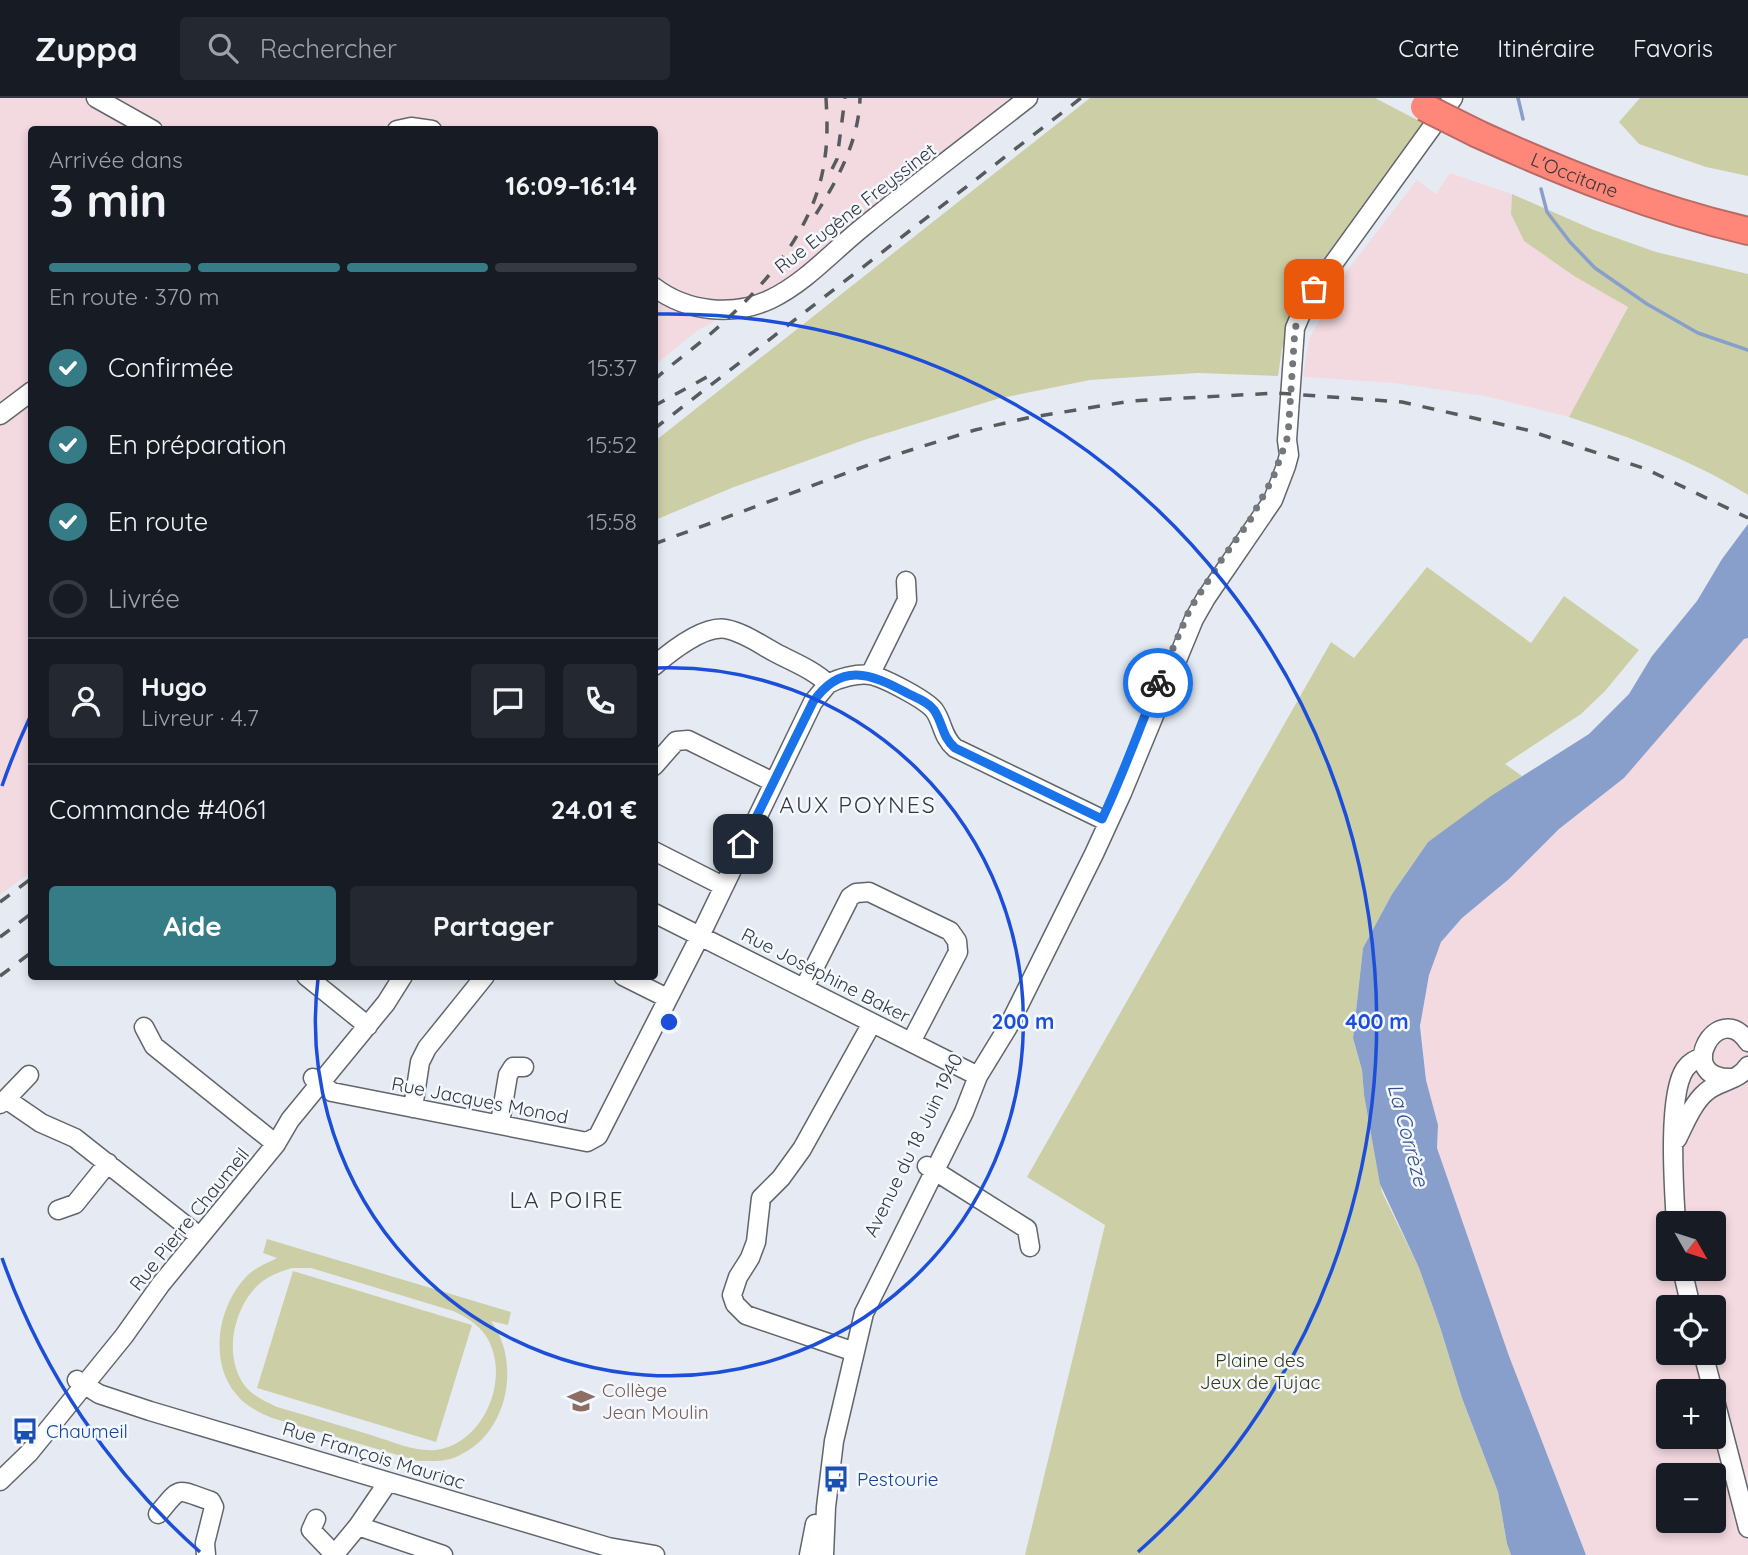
<!DOCTYPE html>
<html lang="fr">
<head>
<meta charset="utf-8">
<style>
  :root { --surface:#171b24; --page:#242831; --text:#f1f3f6; --muted:#9ea1a6; --line:#363941; --accent:#357c86 }
  body { margin:0; font-family:Quicksand,sans-serif; background:var(--page); color:var(--text); height:100vh; display:flex; flex-direction:column; font-size:26px; white-space:nowrap }
  * { box-sizing:border-box; margin:0 }
  p { font-size:23px; color:var(--muted) }
  .icon { flex:none; width:38px; height:38px; fill:none; stroke:currentColor; stroke-width:2; stroke-linecap:round; stroke-linejoin:round }
  .map { position:relative; flex:1; overflow:hidden }
  .drawer { position:absolute; left:28px; top:28px; width:630px; height:854px; display:flex; flex-direction:column; background:var(--surface); border-radius:7px; box-shadow:0 4px 10px #0003 }
  .drawer>* { flex:none }
  .needle { width:46px; rotate:129deg }
  .tools { position:absolute; left:1656px; top:1113px; display:grid; gap:14px }
  .tools a { display:grid; place-items:center; width:70px; height:70px; border-radius:7px; background:var(--surface); box-shadow:0 4px 10px #0003; font-size:35px }
  .pin { position:absolute; display:grid; place-items:center; width:60px; height:60px; color:#fff; margin:-30px; border-radius:14px; box-shadow:0 4px 10px #0006 }
  .courier { position:absolute; display:grid; place-items:center; width:70px; height:70px; margin:-35px; border:5px solid #1a73e8; border-radius:50%; background:#fff; color:#222; box-shadow:0 2px 9px #0007 }
  .summary em { font-style:normal; font-weight:700 }
  .summary div { display:flex; flex-direction:column-reverse }
  .summary { display:flex; align-items:center; justify-content:space-between; height:119px; padding:0 21px }
  h1 { font-size:46px; font-weight:700; line-height:52px }
  .bar { display:grid; grid-template-columns:repeat(4,1fr); gap:10px 7px; align-content:center; height:84px; padding:0 21px }
  .bar i { height:9px; border-radius:5px; background:var(--line) }
  .bar .on { background:var(--accent) }
  .bar p { grid-column:span 4 }
  .line { display:flex; align-items:center; gap:18px; padding:0 21px; border-top:2px solid var(--line) }
  .line div { flex:1 }
  .round { display:grid; place-items:center; flex:none; width:74px; height:74px; border-radius:7px; background:var(--page) }
  ol { padding:0 21px; list-style:none }
  li { display:flex; align-items:center; gap:21px; height:77px }
  li p { margin-inline-start:auto }
  li .icon { padding:7px; border-radius:50%; background:var(--accent); color:#fff; stroke-width:4 }
  li:last-child { color:var(--muted) }
  li i { width:38px; height:38px; border:4px solid var(--line); border-radius:50% }
  .primary-button { display:flex; gap:14px; margin-top:auto; padding:14px 21px }
  .primary-button a { flex:1; height:80px; border-radius:7px; background:var(--accent); color:#fff; font-size:28px; font-weight:700; line-height:80px; text-align:center }
  .primary-button a+a { background:var(--page); color:var(--text) }
  header { display:flex; align-items:center; gap:42px; box-sizing:border-box; height:98px; padding:0 35px; background:var(--surface); border-bottom:2px solid var(--line) }
  header strong { font-size:33px }
  nav { display:flex; gap:38px; margin-inline-start:auto; font-size:24px }
  .search { width:490px; height:63px; background:var(--page); display:flex; align-items:center; gap:18px; box-sizing:border-box; padding:0 24px; border-radius:7px; color:var(--muted); font-size:26px }
  .map>svg:first-child { display:block }
</style>
</head>
<body>
<header>
<strong>Zuppa</strong>
<div class="search"><svg class="icon" aria-label="search" viewBox="0 0 24 24"><circle cx="10" cy="10" r="6"/><path d="M15 15l6 6"/></svg>Rechercher</div>
<nav><a>Carte</a><a>Itinéraire</a><a>Favoris</a></nav>
</header>
<div class="map">
<svg width="1748" height="1457" viewBox="0 0 1748 1457">
  <rect width="100%" height="100%" fill="#e6ebf3"/>
  <!-- industrial -->
  <path fill="#f3d9e0" fill-rule="evenodd" d="M 0,0 L 1018,0 L 780,189 L 698,232 L 655,267 L 654,32 L 32,32 L 32,773 L 0,797 Z
    M 1450,75 L 1512,96 L 1511,116 L 1524,143 L 1574,178 L 1628,208 L 1569,319 L 1485,298 L 1395,285 L 1303,279 L 1309,241 L 1346,174 L 1417,82 L 1436,96 Z
    M 1748,540 L 1748,1457 L 1586,1457 L 1509,1258 L 1437,1050 L 1438,1027 L 1426,982 L 1420,916 L 1432,866 L 1441,844 L 1447,836 L 1462,820 L 1509,781 L 1559,731 L 1624,680 L 1744,541 ZM 1668,1125 L 1713,1125 L 1713,1171 L 1668,1171 ZM 1668,1209 L 1713,1209 L 1713,1255 L 1668,1255 ZM 1668,1293 L 1713,1293 L 1713,1339 L 1668,1339 ZM 1668,1377 L 1713,1377 L 1713,1423 L 1668,1423 Z"/>
  <!-- green -->
  <path fill="#cccfa6" fill-rule="evenodd" d="M 1090,0 L 1375,0 L 1427,27 L 1305,194 L 1282,251 L 1278,278 L 1198,275 L 1090,282 L 997,301 L 864,342 L 734,389 L 655,422 L 655,343 Z
    M 1640,0 L 1748,0 L 1748,78 L 1706,69 L 1639,46 L 1619,24 Z
    M 1512,96 L 1594,132 L 1656,154 L 1748,176 L 1748,397 C 1692,362 1632,340 1569,319 L 1628,209 L 1574,178 L 1524,143 L 1511,116 Z
    M 1427,469 L 1531,545 L 1564,498 L 1639,552 L 1605,593 L 1581,616 L 1505,666 L 1522,678 L 1428,744 L 1392,796 L 1363,850 L 1353,940 L 1362,972 L 1364,997 L 1382,1094 L 1419,1170 L 1440,1229 L 1462,1300 L 1498,1394 L 1507,1446 L 1511,1457 L 1025,1457 L 1105,1127 L 1027,1079 L 1331,544 L 1354,560 Z
    M 267,1141 L 511,1214 L 508,1227 L 491,1223 C 522,1265 508,1338 456,1359 C 444,1364 431,1363 418,1363 L 272,1320 C 259,1314 245,1308 236,1296 C 208,1263 218,1205 249,1176 C 257,1169 267,1165 277,1160 L 263,1155 ZM 292,1170 L 311,1170 L 453,1213 C 466,1219 478,1226 486,1238 C 512,1279 484,1346 436,1352 C 415,1354 394,1344 374,1338 C 342,1328 309,1318 277,1309 C 265,1303 253,1298 245,1288 C 223,1259 233,1211 258,1187 C 268,1178 279,1174 292,1170 Z
    M 293,1173 L 472,1227 L 436,1344 L 257,1290 Z"/>
  <!-- water -->
  <path fill="#889fcc" d="M 1748,426 L 1748,540 L 1744,541 L 1624,680 L 1559,731 L 1509,781 L 1462,820 L 1441,844 L 1429,877 L 1420,928 L 1426,982 L 1438,1027 L 1437,1050 L 1509,1258 L 1586,1457 L 1511,1457 L 1507,1446 L 1498,1394 L 1462,1300 L 1440,1229 L 1419,1170 L 1380,1086 L 1364,997 L 1362,972 L 1353,940 L 1363,850 L 1392,796 L 1428,744 L 1491,698 L 1589,636 L 1629,596 L 1652,558 L 1697,503 L 1722,461 Z"/>
  <g fill="none" stroke-linecap="round" stroke-linejoin="round">
    <!-- stream -->
    <path stroke="#889fcc" stroke-width="3.5" d="M 1518,0 L 1523,21
      M 1541,91 L 1547,114 L 1570,144 L 1595,170 L 1647,206 L 1698,235 L 1748,252"/>
    <!-- minor casing -->
    <g stroke="#61666c" stroke-width="21">
      <path id="minor" d="M 96,0 L 153,32
        M 397,32 L 411,29 L 432,32
        M 654,189 C 687,214 733,219 771,201 C 806,184 833,153 863,129 C 917,85 973,43 1028,0
        M 0,317 L 32,293
        M 654,568 C 670,554 704,527 726,531 C 743,534 761,547 776,555 C 793,564 814,572 828,586 C 839,580 857,575 871,577 C 884,580 925,601 934,612 C 943,624 942,639 955,650 L 1108,724
        M 870,577 L 907,502 L 906,483
        M 654,668 L 676,643 L 688,642 L 773,684
        M 654,753 L 723,788
        M 654,815 L 978,978
        M 306,878 L 368,928
        M 623,878 L 667,900
        M 804,890 L 850,799 L 856,795 L 869,794 L 950,833 L 957,843 L 958,854 L 911,944
        M 144,929 L 154,948 L 276,1046
        M 313,980 L 332,994 L 587,1044 L 598,1038 L 700,838 L 813,604 L 828,586
        M 1731,980 C 1673,981 1718,899 1748,944
        M 6,1001 L 29,977
        M 0,1006 L 6,1001 L 41,1025 L 75,1040 L 194,1134
        M 413,1010 L 420,964 L 427,950 L 485,878
        M 500,1025 L 508,977 L 513,969 L 524,969
        M 1677,1041 C 1685,1025 1693,1005 1706,994 C 1718,983 1739,983 1748,968
        M 927,1068 L 1027,1131 L 1030,1149
        M 58,1112 L 75,1106 L 108,1065
        M 1676,1125 C 1674,1092 1667,997 1685,971 C 1690,964 1695,962 1703,959
        M 1682,1171 L 1691,1209
        M 846,1251 L 746,1217 L 735,1206 L 732,1197 L 738,1179 L 750,1160 L 756,1144 L 761,1100 L 781,1080 L 802,1051 L 872,925
        M 1703,1255 L 1713,1293
        M 77,1282 L 99,1296 L 150,1313 L 608,1449 L 655,1457
        M 1713,1295 L 1748,1430
        M 0,1383 L 29,1355 L 124,1238 L 161,1186 L 276,1046 L 290,1022 L 386,905 L 403,878
        M 158,1416 C 182,1387 175,1391 211,1403 L 214,1409 L 205,1445 L 206,1457
        M 316,1421 L 311,1432 L 334,1456
        M 358,1428 L 443,1457
        M 334,1457 L 358,1428 L 388,1384
        M 809,1457 L 815,1426
        M 824,1457 L 826,1409 L 834,1343 L 864,1215 L 964,1014 L 978,978 L 1008,929 L 1094,756 L 1122,695 L 1194,521 L 1206,500 L 1273,402 L 1286,368 L 1289,357 L 1287,342 L 1295,230 L 1307,202 L 1453,0"/>
    </g>
    <!-- highway casing -->
    <g stroke="#b96b64" stroke-width="30">
      <g id="highway">
        <path id="s1" d="M 1478,36 C 1566,76 1654,111 1748,133"/>
      </g>
    </g>
    <!-- minor -->
    <use href="#minor" stroke="#fff" stroke-width="18"/>
    <!-- highway -->
    <use href="#highway" stroke="#ff877a" stroke-width="26"/>
    <!-- rail -->
    <path stroke="#585b5e" stroke-width="3.5" stroke-dasharray="12 12" stroke-linecap="butt" d="M 832,71 L 837,61 L 845,0
      M 816,116 C 838,81 859,42 860,0
      M 654,282 C 674,264 696,249 716,231 C 766,187 817,128 825,59 C 828,39 827,19 826,0
      M 654,308 L 716,274
      M 654,331 L 1081,0
      M 654,446 L 898,356 L 975,332 L 1027,320 L 1131,303 L 1276,295 L 1402,304 L 1527,332 L 1646,371 L 1748,420
      M 0,804 L 32,780
      M 0,839 L 32,815
      M 0,878 L 32,854"/>
    <!-- highway-bridge casing -->
    <g stroke="#b96b64" stroke-width="30" stroke-linecap="butt">
      <path id="highway-bridge" d="M 1424,9 L 1478,36"/>
    </g>
    <!-- highway-bridge -->
    <use href="#highway-bridge" stroke="#ff877a" stroke-width="26"/>
  </g>
  <g fill="none" stroke-linecap="round" stroke-linejoin="round">
    <!-- done -->
    <path stroke="#74777b" stroke-width="7" stroke-dasharray="0 12.6" d="M 1158,585 L 1190,511 L 1222,461 L 1249,424 L 1273,380 L 1288,338 L 1295,230 L 1314,191"/>
    <!-- route -->
    <path stroke="#1a73e8" stroke-width="9" d="M 743,746 L 813,604 C 841,564 870,575 907,595 C 917,600 928,604 934,612 C 943,625 942,639 955,650 L 1102,721 C 1123,677 1139,631 1158,585"/>
  </g>
  <!-- distance rings -->
  <g fill="none" stroke="#1d4ed8" stroke-width="3.5">
    <path d="M657 570A354 354 0 1 1 318 881"/>
    <path d="M200 1454A708 708 0 0 1 2 1160M2 688A708 708 0 0 1 30 619M657 216A708 708 0 0 1 1138 1454"/>
  </g>
  <!-- icons -->
  <defs>
    <g id="school-bare" transform="scale(2.1)"><path d="M0-5L7-2L0 1L-7-2ZM-4 1L0 2.5L4 1V4Q0 6-4 4Z" fill="#8d6e63" stroke="#f4f8ff" stroke-width="2.5" paint-order="stroke"/></g>
    <g id="bus-bare" transform="scale(2.1)"><path d="M-5-6H5V4H4V6H2V4H-2V6H-4V4H-5ZM-3.5-4V0h7V-4ZM-3.5 1.2v1.5H-2V1.2ZM2 1.2v1.5H3.5V1.2Z" fill="#1a4fb4" stroke="#f4f8ff" stroke-width="2.5" paint-order="stroke"/></g>
  </defs>
  <g fill-rule="evenodd">
    <use href="#school-bare" x="581" y="1303"/>
    <use href="#bus-bare" x="25" y="1333"/>
    <use href="#bus-bare" x="836" y="1381"/>
  </g>
  <g text-anchor="middle" stroke-width="5" stroke-linejoin="round" paint-order="stroke">
    <!-- street labels -->
    <g font-size="19" fill="#36383b" stroke="#f4f8ff">
      <text dy="7" stroke="none"><textPath href="#s1" startOffset="105">L'Occitane</textPath></text>
      <text transform="translate(855 110) rotate(-38)" y="7">Rue Eugène Freyssinet</text>
      <text transform="translate(826 877) rotate(27)" y="7">Rue Joséphine Baker</text>
      <text transform="translate(480 1002) rotate(11)" y="7">Rue Jacques Monod</text>
      <text transform="translate(913 1047) rotate(-64)" y="7">Avenue du 18 Juin 1940</text>
      <text transform="translate(189 1121) rotate(-51)" y="7">Rue Pierre Chaumeil</text>
      <text transform="translate(374 1357) rotate(17)" y="7">Rue François Mauriac</text>
    </g>
    <!-- park labels -->
    <g font-size="19" fill="#383910" stroke="#f4f8ff">
      <text x="1260" y="1269">Plaine des<tspan x="1260" dy="22">Jeux de Tujac</tspan></text>
    </g>
    <!-- education labels -->
    <g font-size="19" fill="#785e54" stroke="#f4f8ff" text-anchor="start">
      <text x="602" y="1299">Collège<tspan x="602" dy="22">Jean Moulin</tspan></text>
    </g>
    <!-- transit labels -->
    <g font-size="19" fill="#164399" stroke="#f4f8ff" text-anchor="start">
      <text x="46" y="1340">Chaumeil</text>
      <text x="857" y="1388">Pestourie</text>
    </g>
    <!-- water labels -->
    <g font-size="21" font-style="italic" fill="#36518b" stroke="#f4f8ff">
      <text transform="translate(1408 1037) rotate(75)" y="7">La Corrèze</text>
    </g>
    <!-- quarter labels -->
    <g font-size="23" letter-spacing="2" fill="#36383b" stroke="#f4f8ff">
      <text x="858" y="715">AUX POYNES</text>
      <text x="567" y="1110">LA POIRE</text>
    </g>
  </g>
  <circle cx="669" cy="924" r="10" fill="#1d4ed8" stroke="#f4f8ff" stroke-width="3.5"/>
  <g font-size="21" text-anchor="middle" font-weight="bold" fill="#1d4ed8" stroke="#f4f8ff" stroke-width="5" stroke-linejoin="round" paint-order="stroke">
    <text x="1023" y="931">200 m</text>
    <text x="1377" y="931">400 m</text>
  </g>
</svg>
<div class="tools">
<a><svg class="needle" viewBox="-14 -14 28 28"><path d="M0-13l5 13h-10z" fill="#e53935"/><path d="M0 13l5-13h-10z" fill="#9ea1a6"/></svg></a>
<a><svg class="icon" aria-label="locate" viewBox="0 0 24 24"><circle cx="12" cy="12" r="6"/><path d="M12 2v4M12 18v4M2 12h4M18 12h4"/></svg></a>
<a>+</a>
<a>−</a>
</div>
<div class="pin" style="left:1314px;top:191px;background:#ea580c"><svg class="icon" aria-label="bag" viewBox="0 0 24 24"><path d="M5 8h14l-1 12H6zM9 8a3 3 0 0 1 6 0"/></svg></div>
<div class="pin" style="left:743px;top:746px;background:#1f2937"><svg class="icon" aria-label="home" viewBox="0 0 24 24"><path d="M3 11l9-7 9 7M6 9v11h12V9"/></svg></div>
<div class="courier" style="left:1158px;top:585px"><svg class="icon" aria-label="bike" viewBox="0 0 24 24"><circle cx="6" cy="16" r="4"/><circle cx="18" cy="16" r="4"/><path d="M6 16l4-8h5l3 8M10 8l3 8H6M13 5h3"/></svg></div>
<section class="drawer">
<div class="summary"><div><h1>3 min</h1><p>Arrivée dans</p></div><em>16:09–16:14</em></div>
<div class="bar"><i class="on"></i><i class="on"></i><i class="on"></i><i></i><p>En route · 370 m</p></div>
<ol>
<li><svg class="icon" aria-label="check" viewBox="0 0 24 24"><path d="M5 12l5 5 9-10"/></svg>Confirmée<p>15:37</p></li>
<li><svg class="icon" aria-label="check" viewBox="0 0 24 24"><path d="M5 12l5 5 9-10"/></svg>En préparation<p>15:52</p></li>
<li><svg class="icon" aria-label="check" viewBox="0 0 24 24"><path d="M5 12l5 5 9-10"/></svg>En route<p>15:58</p></li>
<li><i></i>Livrée</li>
</ol>
<div class="line" style="height:126px"><a class="round"><svg class="icon" aria-label="person" viewBox="0 0 24 24"><circle cx="12" cy="8" r="4"/><path d="M4 21q1-7 8-7t8 7"/></svg></a><div><b>Hugo</b><p>Livreur · 4.7</p></div><a class="round"><svg class="icon" aria-label="chat" viewBox="0 0 24 24"><path d="M4 5h16v11H9l-5 4z"/></svg></a><a class="round"><svg class="icon" aria-label="phone" viewBox="0 0 24 24"><path d="M5 4h4l2 5-3 2q2 4 5 5l2-3 5 2v4C11 20 4 13 5 4z"/></svg></a></div>
<div class="line" style="height:91px"><div>Commande #4061</div><b>24.01 €</b></div>
<div class="primary-button"><a>Aide</a><a>Partager</a></div>
</section>
</div>
</body>
</html>
